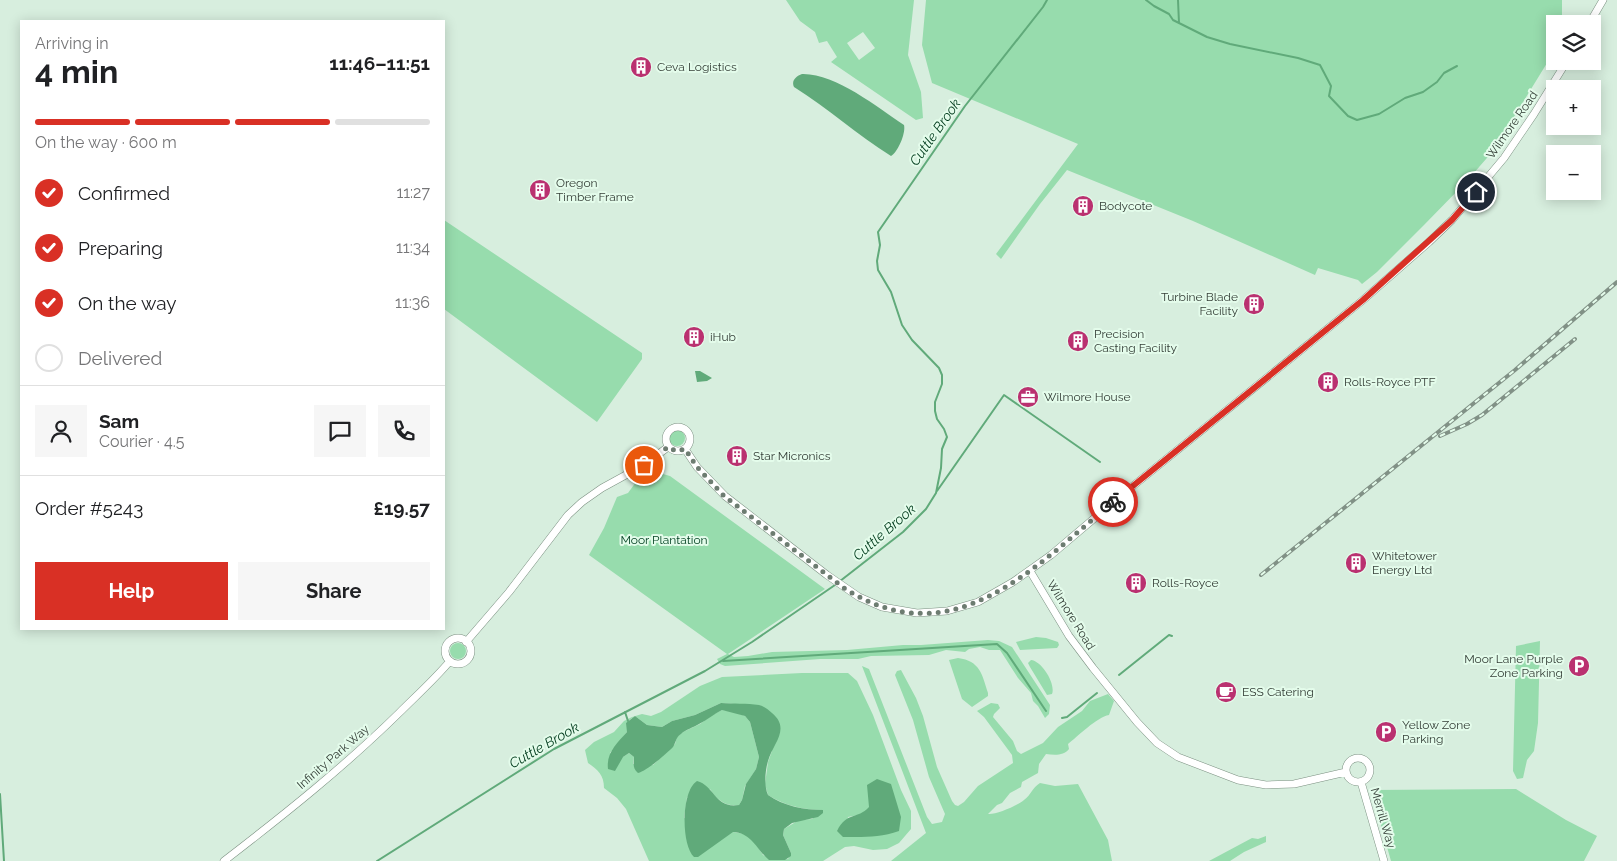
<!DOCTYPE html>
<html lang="en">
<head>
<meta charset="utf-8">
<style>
  :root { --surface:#fff; --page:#f6f6f6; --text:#202124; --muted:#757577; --line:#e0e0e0; --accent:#d93025 }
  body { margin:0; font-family:Raleway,sans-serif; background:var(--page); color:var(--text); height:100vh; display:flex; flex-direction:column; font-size:19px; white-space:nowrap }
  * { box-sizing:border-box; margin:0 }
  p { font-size:16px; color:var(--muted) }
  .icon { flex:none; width:28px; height:28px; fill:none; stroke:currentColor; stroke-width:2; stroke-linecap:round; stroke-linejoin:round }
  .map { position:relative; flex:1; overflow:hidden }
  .drawer { position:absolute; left:20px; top:20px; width:425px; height:610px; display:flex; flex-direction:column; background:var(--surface); border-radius:0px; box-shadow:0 2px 12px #0003 }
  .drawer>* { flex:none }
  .buttons { position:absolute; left:1546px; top:15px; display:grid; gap:10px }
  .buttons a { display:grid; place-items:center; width:55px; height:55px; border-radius:0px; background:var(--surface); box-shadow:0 2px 12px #0003; font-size:25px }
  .pin { position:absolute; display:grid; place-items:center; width:42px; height:42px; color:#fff; margin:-21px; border:2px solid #fff; border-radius:50%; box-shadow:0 1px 5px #0007 }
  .courier { position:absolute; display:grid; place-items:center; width:50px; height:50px; margin:-25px; border:4px solid #d93025; border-radius:50%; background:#fff; color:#222; box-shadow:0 1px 6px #0007 }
  .overview em { font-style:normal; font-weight:700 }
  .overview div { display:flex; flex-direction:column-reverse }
  .overview { display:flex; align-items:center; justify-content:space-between; height:85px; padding:0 15px }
  h1 { font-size:32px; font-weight:700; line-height:38px }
  .bar { display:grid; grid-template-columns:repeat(4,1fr); gap:8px 5px; align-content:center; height:60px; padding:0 15px }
  .bar i { height:6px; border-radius:4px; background:var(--line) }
  .bar .selected { background:var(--accent) }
  .bar p { grid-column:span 4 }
  .line { display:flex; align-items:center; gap:12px; padding:0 15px; border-top:1px solid var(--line) }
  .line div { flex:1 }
  .round { display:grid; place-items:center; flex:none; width:52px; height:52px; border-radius:0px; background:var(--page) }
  ol { padding:0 15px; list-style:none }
  li { display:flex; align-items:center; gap:15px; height:55px }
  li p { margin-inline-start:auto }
  li .icon { padding:5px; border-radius:50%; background:var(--accent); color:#fff; stroke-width:4 }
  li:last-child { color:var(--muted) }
  li i { width:28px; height:28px; border:2px solid var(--line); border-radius:50% }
  .primary-button { display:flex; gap:10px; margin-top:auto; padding:10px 15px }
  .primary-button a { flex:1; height:58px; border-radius:0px; background:var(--accent); color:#fff; font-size:20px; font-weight:700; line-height:58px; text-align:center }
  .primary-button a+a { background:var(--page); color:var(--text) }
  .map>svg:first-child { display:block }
</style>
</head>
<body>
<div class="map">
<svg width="1617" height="861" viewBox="0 0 1617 861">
  <rect width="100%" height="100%" fill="#d7eede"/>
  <!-- green -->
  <path fill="#97dcad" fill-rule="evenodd" d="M 786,0 L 914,0 L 908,55 L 921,92 L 923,118 L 916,120 L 831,62 L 837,57 L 827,41 L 819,43 L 815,32 L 800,21 ZM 863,32 L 875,48 L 859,60 L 847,43 Z
    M 926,0 L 1562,0 L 1562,24 L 1555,24 L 1555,50 L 1493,151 L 1466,182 L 1424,225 L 1377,272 L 1362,284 L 1358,280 L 1318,268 L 1315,275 L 1193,221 L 1067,170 L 1040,204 L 1001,259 L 996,254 L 1078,144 L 932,83 L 922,45 Z
    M 444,220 L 642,353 L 642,359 L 597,422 L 444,309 Z
    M669 438a8 8 0 1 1 16 0a8 8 0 1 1-16 0Z
    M 652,471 L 670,476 L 825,589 L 728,654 L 734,657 L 748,656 L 772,652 L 847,650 L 903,645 L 921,645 L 988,640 L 999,641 L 1012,647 L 1050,705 L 1049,714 L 1045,718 L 1038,706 L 1033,701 L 1031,693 L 1018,678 L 1000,650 L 989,650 L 980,647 L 969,649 L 965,652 L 946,650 L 929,655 L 871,656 L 858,659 L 820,659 L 725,666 L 720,664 L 717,659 L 727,654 L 589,555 L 604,528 L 617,497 L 628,493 L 636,482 Z
    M 1036,637 L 1046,638 L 1058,642 L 1059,645 L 1057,648 L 1020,650 L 1016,642 Z
    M 1540,641 L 1538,723 L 1534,751 L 1527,760 L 1523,778 L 1517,779 L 1513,771 L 1516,646 Z
    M450 651a8 8 0 1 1 16 0a8 8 0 1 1-16 0Z
    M 958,658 C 980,661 982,674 988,693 L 988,696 L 972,707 L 962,699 L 949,660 Z
    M 1031,660 C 1042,661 1056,684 1052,694 L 1047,695 L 1030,667 L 1028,663 Z
    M 862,666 L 869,669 L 927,817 L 932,824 L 942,822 L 945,814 L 929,777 L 913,720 L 895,675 L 897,671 L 901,670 L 916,698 L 923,716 L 937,767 L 952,801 L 955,805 L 958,806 L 964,802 L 978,786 L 1013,763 L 1012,755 L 984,717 L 977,711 L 991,703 L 998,704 L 1000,708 L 994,714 L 993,717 L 1013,741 L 1017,751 L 1021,754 L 1043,743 L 1058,727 L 1082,711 L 1090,701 L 1108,694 L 1114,701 L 1109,715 C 1097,717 1077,737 1068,744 L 1069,749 C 1064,756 1054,755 1046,754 L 1039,764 L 1038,773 L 1022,782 L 1021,787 L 1010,793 L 1002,803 L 997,805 L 988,814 C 995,815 1017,806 1024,800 C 1031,795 1032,788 1040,783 L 1055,786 L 1078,784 L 1108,840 L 1112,861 L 891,861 L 926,833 Z
    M 802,673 L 848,673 L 857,681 L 873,715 L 901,790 L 911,811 L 911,829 L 899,843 L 887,849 L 873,850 L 854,846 L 845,847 L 823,861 L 649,861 L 626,809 L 617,798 L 604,788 C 604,775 598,770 588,763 L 585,750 L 594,742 L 614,732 L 624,721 L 632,717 L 642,714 L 651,716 L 661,712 L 700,686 L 722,677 ZM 721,703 L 762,706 L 772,751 L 768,762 L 765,784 L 768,795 C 783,805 804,810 822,810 L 812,819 L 799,820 L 784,829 L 783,835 L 791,853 L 788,859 L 772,860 L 763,855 L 753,840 L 745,834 L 733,832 L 684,818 L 687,797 L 710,789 C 717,800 726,807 739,805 L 742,800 L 745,786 L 756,769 L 759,757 L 750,722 L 745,716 L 732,711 L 722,710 L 712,715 L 700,724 L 683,732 L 677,737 L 675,744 L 653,765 L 633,764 L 634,757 L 629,753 L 623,757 L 610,753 L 627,732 L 628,721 L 635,716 L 647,725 L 662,727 L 672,721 L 695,715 ZM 869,807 L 843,837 L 848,817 L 863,814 Z
    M 1516,789 L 1566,820 L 1597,836 L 1584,861 L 1391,861 L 1371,790 Z
    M 1266,836 L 1266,842 L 1244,852 L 1230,861 L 1209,861 L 1252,838 L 1258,839 Z"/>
  <!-- water -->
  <path fill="#60aa7a" d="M 802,74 C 835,73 877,107 904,125 C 906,133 898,152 891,156 C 857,135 828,108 794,87 C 791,81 796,76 802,74 Z
    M 695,371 L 700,371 L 712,378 L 707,381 L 697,382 Z
    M 721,703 C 733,704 747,703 759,705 C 764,706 769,710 772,713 C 791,729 773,743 768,761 C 765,771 764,786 768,795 C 783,806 805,810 823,810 L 823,813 L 818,817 L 792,823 L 784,829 L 783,835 L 791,853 L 791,856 L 785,860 L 769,860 C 756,849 752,833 733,832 L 698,857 L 694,857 C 681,845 681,791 697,781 C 715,786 715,809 739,805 L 742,800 L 746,784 L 756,769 L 759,757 L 750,722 L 745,716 L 722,710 C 714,714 707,720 699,724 C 693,728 686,729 681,734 C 676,737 676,742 673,747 C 666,754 647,771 638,773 C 632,768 634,763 634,757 L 629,753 L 623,757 L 615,771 L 608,769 C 606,753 617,743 627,732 L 626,723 L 635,716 L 647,725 L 662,727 L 672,721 L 695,715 Z
    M 877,779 L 891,784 L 901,817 L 899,831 C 880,838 862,837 843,837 L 837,831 C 847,811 857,820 869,807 L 867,785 Z"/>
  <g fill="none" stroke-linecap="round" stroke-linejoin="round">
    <!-- stream -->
    <path stroke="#60aa7a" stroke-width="2" d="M 1146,0 L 1154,6 L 1169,14 L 1173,20 L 1207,37 L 1230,44 L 1298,58 L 1320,65 L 1331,86 L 1329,96 L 1348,116 L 1357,120 L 1379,114 L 1405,98 L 1423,92 L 1437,82 L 1444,73 L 1457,66
      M 1178,0 L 1179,23
      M 937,491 L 1004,395 L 1100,462
      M 723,661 L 997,644 L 1007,653 L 1046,711
      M 1119,675 L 1169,635 L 1172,636
      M 625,712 L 628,721
      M 1062,718 L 1067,717 L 1097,693
      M 0,794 L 4,861
      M 377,861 L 554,749 L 705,671 L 752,642 L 835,585 L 903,532 L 926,509 L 936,493 L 941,468 L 942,449 L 947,437 L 944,429 L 937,419 L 935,411 L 935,402 L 942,384 L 942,375 L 939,368 L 912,340 L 902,325 L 891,292 L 878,270 L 877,261 L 880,245 L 878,232 L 965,106 L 1043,7 L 1047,0"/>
    <!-- secondary casing -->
    <g stroke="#7b9081" stroke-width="8">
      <path id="secondary" d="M 1589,24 L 1603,0
        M666 439a12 12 0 1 1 24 0a12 12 0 1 1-24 0Z
        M 685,449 L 697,467 L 725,496 L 827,575 L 859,597 L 882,607 L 917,613 L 947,611 L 978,602 L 1013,582 L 1051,555 L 1123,494 L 1363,300 L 1429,242 L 1452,220 L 1504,158 L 1534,114 L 1567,61
        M 1030,571 L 1069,636 L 1093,668 L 1137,722 L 1157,743 L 1178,757 L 1238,780 L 1266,785 L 1294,784 L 1346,772
        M445 651a13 13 0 1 1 26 0a13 13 0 1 1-26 0Z
        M 466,642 L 509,592 L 568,515 L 582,502 L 602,488 L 644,465 L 668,447
        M1346 770a12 12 0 1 1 24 0a12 12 0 1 1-24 0Z
        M 1361,782 L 1384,861
        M 224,861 C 285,814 344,767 399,713 C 416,696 434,680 450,661"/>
    </g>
    <!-- secondary -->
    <use href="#secondary" stroke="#fff" stroke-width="7"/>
    <!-- rail casing -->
    <g stroke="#819186" stroke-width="4">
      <path id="rail" d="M 1440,436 L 1467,424 L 1482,415 L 1575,339
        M 1261,575 L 1515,370 L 1617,282"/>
    </g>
    <!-- rail -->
    <use href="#rail" stroke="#e4fceb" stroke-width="2" stroke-dasharray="5.5" stroke-linecap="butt"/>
  </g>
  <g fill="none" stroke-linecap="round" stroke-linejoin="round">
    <!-- done -->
    <path stroke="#6d7c71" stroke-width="5" stroke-dasharray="0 9" d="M 644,465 L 668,447 L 676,451 L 685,449 L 697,467 L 724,496 L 844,588 C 952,658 1034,568 1113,502"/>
    <!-- route -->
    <path stroke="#d93025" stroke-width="6" d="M 1113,502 L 1363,300 L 1452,220 L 1476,192"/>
  </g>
  <!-- icons -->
  <defs>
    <g id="building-disc" transform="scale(1.125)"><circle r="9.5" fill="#ba3170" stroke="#e4fceb"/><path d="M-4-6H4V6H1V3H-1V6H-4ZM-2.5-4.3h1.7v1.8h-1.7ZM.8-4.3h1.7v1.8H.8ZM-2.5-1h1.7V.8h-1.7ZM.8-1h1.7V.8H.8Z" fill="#fff"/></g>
    <g id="office-disc" transform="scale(1.125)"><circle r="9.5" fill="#ba3170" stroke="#e4fceb"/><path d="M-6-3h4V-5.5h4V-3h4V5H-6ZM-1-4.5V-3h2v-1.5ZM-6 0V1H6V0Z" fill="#fff"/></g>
    <g id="parking-disc" transform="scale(1.125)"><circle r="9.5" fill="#ba3170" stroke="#e4fceb"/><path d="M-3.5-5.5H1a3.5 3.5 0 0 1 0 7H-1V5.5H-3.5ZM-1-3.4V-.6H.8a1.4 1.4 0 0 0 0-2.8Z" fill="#fff"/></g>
    <g id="cafe-disc" transform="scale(1.125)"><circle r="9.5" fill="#ba3170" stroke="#e4fceb"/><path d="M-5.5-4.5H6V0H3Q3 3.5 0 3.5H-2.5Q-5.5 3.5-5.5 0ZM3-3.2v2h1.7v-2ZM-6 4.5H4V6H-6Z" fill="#fff"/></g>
  </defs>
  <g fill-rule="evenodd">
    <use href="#building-disc" x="641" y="67"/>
    <use href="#building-disc" x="540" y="190"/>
    <use href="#building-disc" x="1083" y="206"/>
    <use href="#building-disc" x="1254" y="304"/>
    <use href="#building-disc" x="694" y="337"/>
    <use href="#building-disc" x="1078" y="341"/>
    <use href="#building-disc" x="1328" y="382"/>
    <use href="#office-disc" x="1028" y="397"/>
    <use href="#building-disc" x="737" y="456"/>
    <use href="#building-disc" x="1356" y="563"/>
    <use href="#building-disc" x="1136" y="583"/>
    <use href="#parking-disc" x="1579" y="666"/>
    <use href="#cafe-disc" x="1226" y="692"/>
    <use href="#parking-disc" x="1386" y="732"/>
  </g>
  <g text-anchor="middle" stroke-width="4" stroke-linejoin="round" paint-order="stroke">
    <!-- poi labels -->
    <g font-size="12" fill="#343e37" stroke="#e4fceb" text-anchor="start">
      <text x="657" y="71">Ceva Logistics</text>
      <text x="556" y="187">Oregon<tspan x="556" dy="14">Timber Frame</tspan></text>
      <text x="1099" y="210">Bodycote</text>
      <text x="1238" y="301" text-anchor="end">Turbine Blade<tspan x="1238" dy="14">Facility</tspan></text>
      <text x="1094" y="338">Precision<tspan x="1094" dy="14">Casting Facility</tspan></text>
      <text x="710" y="341">iHub</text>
      <text x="1344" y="386">Rolls-Royce PTF</text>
      <text x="1044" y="401">Wilmore House</text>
      <text x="753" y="460">Star Micronics</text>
      <text x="1372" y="560">Whitetower<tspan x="1372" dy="14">Energy Ltd</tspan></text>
      <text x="1152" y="587">Rolls-Royce</text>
      <text x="1563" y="663" text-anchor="end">Moor Lane Purple<tspan x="1563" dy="14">Zone Parking</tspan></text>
      <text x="1242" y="696">ESS Catering</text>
      <text x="1402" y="729">Yellow Zone<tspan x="1402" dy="14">Parking</tspan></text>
    </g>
    <!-- street labels -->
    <g font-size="12" fill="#343e37" stroke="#e4fceb">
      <text transform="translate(1512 125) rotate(-55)" y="4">Wilmore Road</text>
      <text transform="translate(1071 615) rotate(58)" y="4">Wilmore Road</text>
      <text transform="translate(333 757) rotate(-41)" y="4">Infinity Park Way</text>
      <text transform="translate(1383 818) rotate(74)" y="4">Merrill Way</text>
    </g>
    <!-- park labels -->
    <g font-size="12" fill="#034122" stroke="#e4fceb">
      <text x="664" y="544">Moor Plantation</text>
    </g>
    <!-- water labels -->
    <g font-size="14" font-style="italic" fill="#003b1c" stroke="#e4fceb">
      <text transform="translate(935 132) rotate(-55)" y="5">Cuttle Brook</text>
      <text transform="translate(884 532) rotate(-41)" y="5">Cuttle Brook</text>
      <text transform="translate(544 745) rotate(-30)" y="5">Cuttle Brook</text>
    </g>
  </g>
</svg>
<div class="buttons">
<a><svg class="icon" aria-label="layers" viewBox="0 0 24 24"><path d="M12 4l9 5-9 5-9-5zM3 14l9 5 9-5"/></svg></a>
<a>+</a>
<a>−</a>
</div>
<div class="pin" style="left:644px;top:465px;background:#ea580c"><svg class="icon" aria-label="bag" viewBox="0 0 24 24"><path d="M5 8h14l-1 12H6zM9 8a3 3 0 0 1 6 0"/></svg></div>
<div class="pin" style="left:1476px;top:192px;background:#1f2937"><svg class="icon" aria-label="home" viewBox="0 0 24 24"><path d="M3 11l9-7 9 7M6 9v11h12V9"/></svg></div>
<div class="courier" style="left:1113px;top:502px"><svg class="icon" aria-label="bike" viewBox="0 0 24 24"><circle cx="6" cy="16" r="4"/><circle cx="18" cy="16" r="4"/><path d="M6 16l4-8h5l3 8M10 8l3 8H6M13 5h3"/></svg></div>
<section class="drawer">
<div class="overview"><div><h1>4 min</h1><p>Arriving in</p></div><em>11:46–11:51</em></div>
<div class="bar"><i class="selected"></i><i class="selected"></i><i class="selected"></i><i></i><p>On the way · 600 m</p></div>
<ol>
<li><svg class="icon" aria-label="check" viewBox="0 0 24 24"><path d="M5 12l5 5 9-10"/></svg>Confirmed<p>11:27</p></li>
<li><svg class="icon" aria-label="check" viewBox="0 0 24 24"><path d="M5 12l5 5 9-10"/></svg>Preparing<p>11:34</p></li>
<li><svg class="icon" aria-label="check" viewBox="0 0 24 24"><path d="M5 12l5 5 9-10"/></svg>On the way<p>11:36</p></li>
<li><i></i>Delivered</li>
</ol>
<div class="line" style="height:90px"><a class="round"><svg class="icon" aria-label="person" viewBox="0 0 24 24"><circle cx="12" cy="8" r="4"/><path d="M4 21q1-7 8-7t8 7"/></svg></a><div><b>Sam</b><p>Courier · 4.5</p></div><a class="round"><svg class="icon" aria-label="chat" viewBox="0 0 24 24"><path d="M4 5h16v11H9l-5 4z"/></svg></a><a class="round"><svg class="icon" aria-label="phone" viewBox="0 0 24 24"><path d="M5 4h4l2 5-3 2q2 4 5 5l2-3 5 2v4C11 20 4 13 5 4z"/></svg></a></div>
<div class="line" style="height:65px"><div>Order #5243</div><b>£19.57</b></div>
<div class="primary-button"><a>Help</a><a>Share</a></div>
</section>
</div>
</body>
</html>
